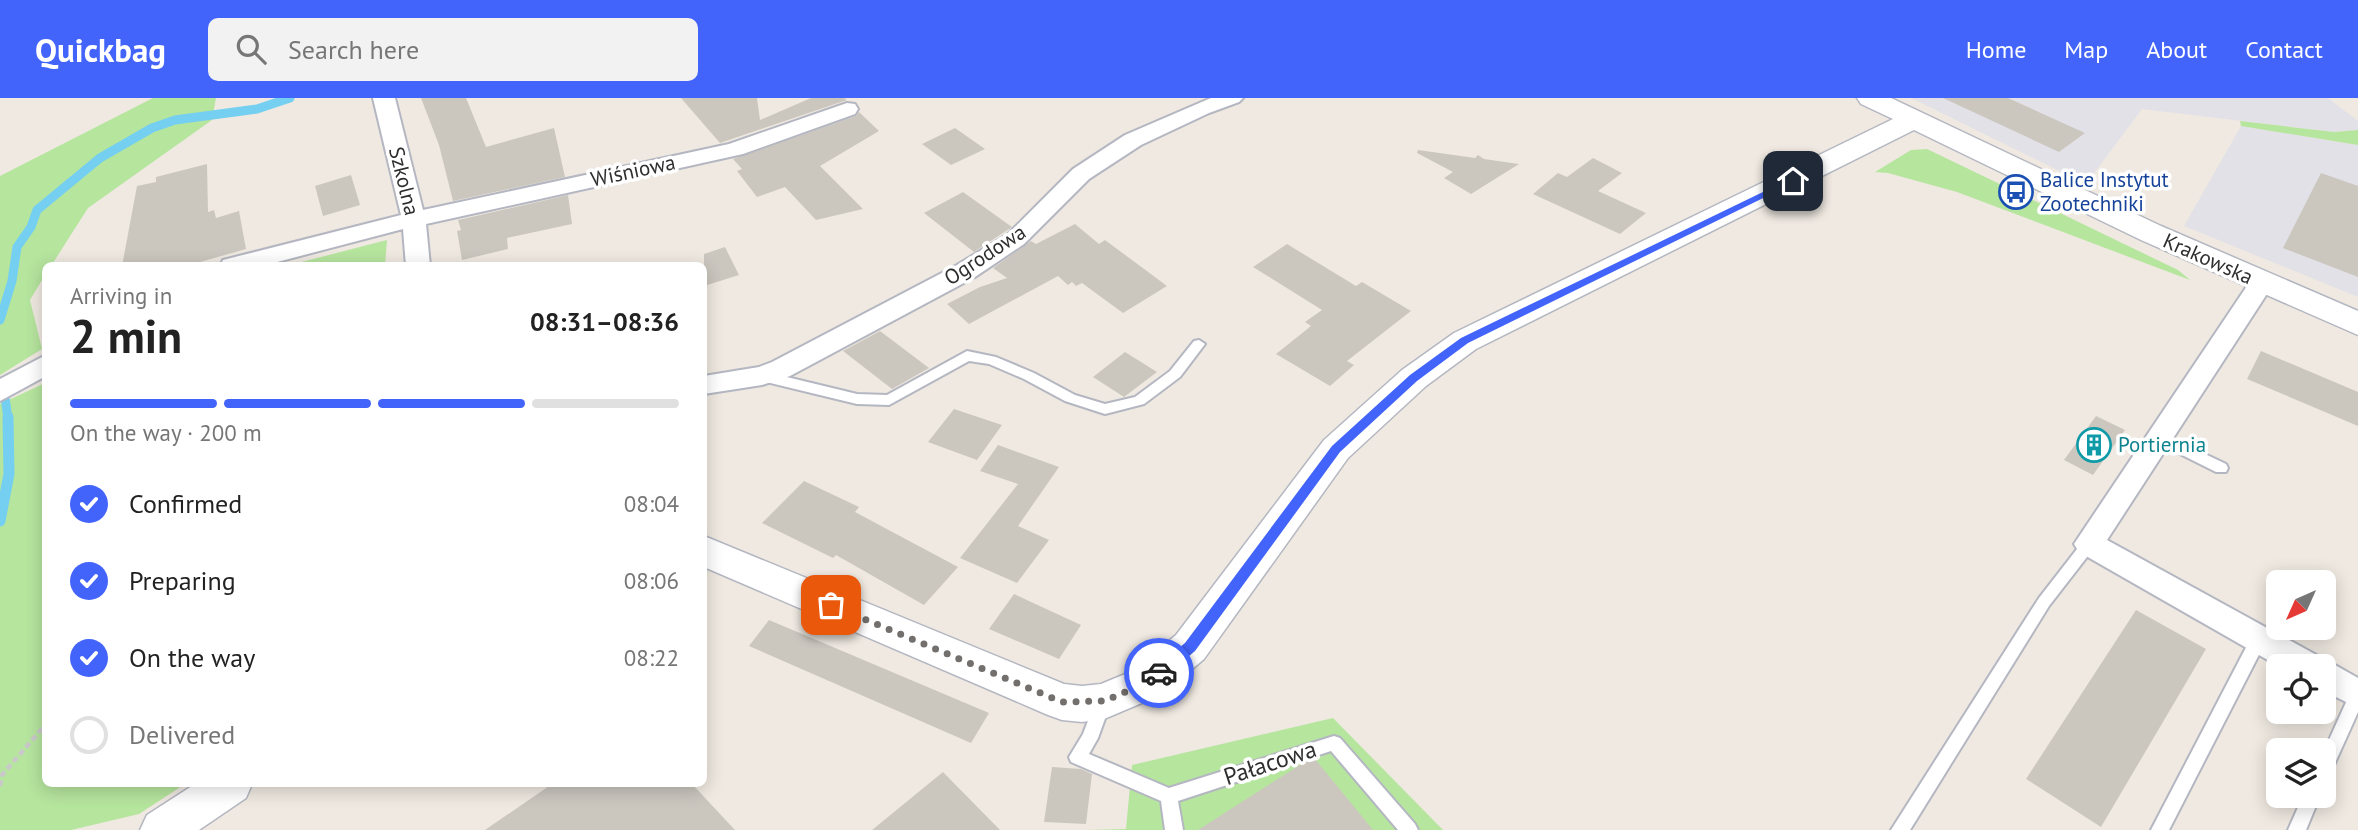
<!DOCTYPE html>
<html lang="en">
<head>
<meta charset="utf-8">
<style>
  :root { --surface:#fff; --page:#f2f2f2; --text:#222; --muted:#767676; --line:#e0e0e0; --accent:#4264fb }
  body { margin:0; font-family:"PT Sans",sans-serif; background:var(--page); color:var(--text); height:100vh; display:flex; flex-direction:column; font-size:26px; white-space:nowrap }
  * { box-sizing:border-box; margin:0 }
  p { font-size:23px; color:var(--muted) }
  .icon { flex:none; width:38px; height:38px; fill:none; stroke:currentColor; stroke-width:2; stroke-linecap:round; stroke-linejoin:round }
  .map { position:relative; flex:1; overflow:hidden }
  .drawer { position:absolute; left:42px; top:164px; width:665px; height:525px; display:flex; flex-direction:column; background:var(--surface); border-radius:10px; box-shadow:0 4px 18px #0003 }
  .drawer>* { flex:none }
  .needle { width:46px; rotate:225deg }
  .buttons { position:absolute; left:2266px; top:472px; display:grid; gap:14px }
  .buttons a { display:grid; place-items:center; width:70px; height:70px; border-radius:10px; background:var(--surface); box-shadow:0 4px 18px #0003; font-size:35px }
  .pin { position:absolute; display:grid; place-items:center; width:60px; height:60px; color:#fff; margin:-30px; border-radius:14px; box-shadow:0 4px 10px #0006 }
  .courier { position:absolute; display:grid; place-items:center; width:70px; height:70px; margin:-35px; border:5px solid #4264fb; border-radius:50%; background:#fff; color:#222; box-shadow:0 2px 9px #0007 }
  .headline em { font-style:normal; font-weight:700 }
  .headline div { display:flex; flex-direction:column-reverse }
  .headline { display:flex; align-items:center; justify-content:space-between; height:119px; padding:0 28px }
  h1 { font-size:46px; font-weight:700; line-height:52px }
  .bar { display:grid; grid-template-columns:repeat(4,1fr); gap:10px 7px; align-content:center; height:84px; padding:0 28px }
  .bar i { height:9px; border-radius:5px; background:var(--line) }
  .bar .current { background:var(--accent) }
  .bar p { grid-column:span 4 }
  ol { padding:0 28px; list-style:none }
  li { display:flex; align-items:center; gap:21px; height:77px }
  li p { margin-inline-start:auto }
  li .icon { padding:7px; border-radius:50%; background:var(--accent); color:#fff; stroke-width:4 }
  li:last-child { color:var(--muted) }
  li i { width:38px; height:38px; border:4px solid var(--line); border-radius:50% }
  header { display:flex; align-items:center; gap:42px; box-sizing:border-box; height:98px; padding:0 35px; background:var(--accent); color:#fff }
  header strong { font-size:33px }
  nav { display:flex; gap:38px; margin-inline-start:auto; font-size:24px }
  .search { width:490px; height:63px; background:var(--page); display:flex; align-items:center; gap:18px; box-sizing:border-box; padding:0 24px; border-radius:10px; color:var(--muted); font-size:26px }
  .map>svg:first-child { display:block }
</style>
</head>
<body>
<header>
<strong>Quickbag</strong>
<div class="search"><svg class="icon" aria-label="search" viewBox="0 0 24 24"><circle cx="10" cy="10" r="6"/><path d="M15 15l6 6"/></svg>Search here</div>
<nav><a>Home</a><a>Map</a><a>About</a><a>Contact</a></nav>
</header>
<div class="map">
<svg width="2358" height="732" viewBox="0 0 2358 732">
  <rect width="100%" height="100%" fill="#efe9e1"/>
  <!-- industrial -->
  <path fill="#e3e1e8" d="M 1911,0 L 2328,0 L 2358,23 L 2358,32 L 2334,34 L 2142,11 L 2086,86 Z
    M 2241,28 L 2358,47 L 2358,199 L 2184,128 Z"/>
  <!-- green -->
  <path fill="#b6e59e" d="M 153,0 L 216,0 L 212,22 L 88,110 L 51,168 L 46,168 L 45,177 L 30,202 L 42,251 L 0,277 L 0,78 Z
    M 2240,23 L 2334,34 L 2358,32 L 2358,47 L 2241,28 Z
    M 1927,51 L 2178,172 L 2190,182 L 1957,94 L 1888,75 L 1875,74 L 1911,52 Z
    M 387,142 L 385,168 L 286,168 Z
    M 45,285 L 46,686 L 185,686 L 139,716 L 71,732 L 0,732 L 0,306 Z
    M 1333,620 L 1443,732 L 1087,732 L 1126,731 L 1132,667 Z"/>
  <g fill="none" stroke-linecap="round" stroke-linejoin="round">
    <!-- stream-far1 -->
    <path stroke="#75cff0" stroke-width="9" d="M 0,222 L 12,183 L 17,149 L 31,129 L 37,112 L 100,60 L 152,30 L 175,22 L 257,11 L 290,0
      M 5,299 L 8,321"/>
    <!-- stream -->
    <path stroke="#75cff0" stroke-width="11" d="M 0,423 L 9,376 L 8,319"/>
  </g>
  <!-- building -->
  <path fill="#cbc7bf" d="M 421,0 L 466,0 L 486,49 L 554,30 L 565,79 L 453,103 L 439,47 Z
    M 681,0 L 757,0 L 760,22 L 811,0 L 844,0 L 847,2 L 720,45 Z
    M 1943,0 L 2008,0 L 2085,35 L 2059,54 Z
    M 859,14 L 879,33 L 820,68 L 863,111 L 816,122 L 785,89 L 757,99 L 737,73 L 742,71 L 733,61 L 856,18 Z
    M 955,30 L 985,51 L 951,67 L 922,46 Z
    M 1418,52 L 1475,60 L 1478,57 L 1484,61 L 1519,66 L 1471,96 L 1444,80 L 1453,74 L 1417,55 Z
    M 1593,60 L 1622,75 L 1598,93 L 1646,115 L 1620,136 L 1533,96 L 1558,75 L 1567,79 Z
    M 207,66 L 208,114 L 214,112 L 216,120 L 239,113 L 246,151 L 186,168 L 122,168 L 137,88 L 156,84 L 156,79 Z
    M 2321,75 L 2358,88 L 2358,179 L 2283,150 Z
    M 351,77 L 360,107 L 323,118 L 315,88 Z
    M 963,94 L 1012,129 L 974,154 L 924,115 Z
    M 568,97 L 572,126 L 507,140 L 508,151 L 462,162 L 457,133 L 461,132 L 458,122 Z
    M 1075,126 L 1099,146 L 1105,142 L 1167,188 L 1123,215 L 1082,185 L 1076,188 L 1072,184 L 1068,187 L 1058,178 L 969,226 L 947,206 L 980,189 L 1007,180 L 993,170 L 1031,143 L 1036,146 Z
    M 1287,146 L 1356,188 L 1362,184 L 1411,213 L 1347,263 L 1354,267 L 1330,288 L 1276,256 L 1311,228 L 1305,224 L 1322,212 L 1253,169 Z
    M 725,149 L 739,177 L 704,188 L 704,156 Z
    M 880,233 L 929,270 L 892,291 L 843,253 Z
    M 2261,253 L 2358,294 L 2358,328 L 2247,281 Z
    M 1125,254 L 1157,274 L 1124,299 L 1093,279 Z
    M 954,311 L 1002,327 L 977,362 L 928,344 Z
    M 2096,318 L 2125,332 L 2093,377 L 2064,362 Z
    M 998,347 L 1059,369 L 1018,428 L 1049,442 L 1017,485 L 960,460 L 1018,386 L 980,373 Z
    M 804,383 L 859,409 L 855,414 L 958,469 L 924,507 L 836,457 L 833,460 L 762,425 Z
    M 1014,496 L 1081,527 L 1059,561 L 989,531 Z
    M 2136,512 L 2206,551 L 2101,729 L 2026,681 Z
    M 769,522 L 989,615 L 971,645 L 749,548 Z
    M 1315,661 L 1373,732 L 1198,732 L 1303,665 Z
    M 1052,669 L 1081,671 L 1092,676 L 1086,726 L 1044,724 Z
    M 943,674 L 1000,732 L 872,732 Z
    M 552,686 L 692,686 L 735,732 L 485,732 Z"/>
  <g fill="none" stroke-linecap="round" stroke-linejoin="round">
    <!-- service casing -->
    <g stroke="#b4b7c1" stroke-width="4">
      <path id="service" d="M 1199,242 L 1205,246 L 1180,279 L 1144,306 L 1105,316 L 1065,303 L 1024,281 L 989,266 L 969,263 L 889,307 L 857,306 L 762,283 L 755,278 L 762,273 L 857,296 L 887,297 L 967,253 L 996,259 L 1034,275 L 1075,297 L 1105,306 L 1135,299 L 1170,273 L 1194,243 Z
        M 2161,335 L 2226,366 L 2228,370 L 2226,374 L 2216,374 L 2156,344 L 2154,340 Z
        M 2089,440 L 2094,442 L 2096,446 L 2094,450 L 2049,508 L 1910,732 L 1891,732 L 2039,500 L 2084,442 Z
        M 2259,534 L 2265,536 L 2267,541 L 2169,732 L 2151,732 L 2253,536 Z
        M 2358,589 L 2358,614 L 2330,676 L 2324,679 L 2324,653 L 2352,591 Z
        M 1103,597 L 1109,599 L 1111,604 L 1098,640 L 1089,656 L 1169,690 L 1334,638 L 1340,640 L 1415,726 L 1418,732 L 1398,732 L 1331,653 L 1178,703 L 1183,732 L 1165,732 L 1161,703 L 1071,664 L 1069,659 L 1083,636 L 1097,599 Z
        M 2303,698 L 2320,698 L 2306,732 L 2288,732 Z"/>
    </g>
    <!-- minor casing -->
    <g stroke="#b4b7c1" stroke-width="4">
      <path id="minor" d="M 373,0 L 395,0 L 423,112 L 729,46 L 847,5 L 855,6 L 858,11 L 855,16 L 743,56 L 426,126 L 430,168 L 406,168 L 403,131 L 262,168 L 220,168 L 223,162 L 401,117 Z
        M 1211,0 L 1243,0 L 1239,4 L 1209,15 L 1141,47 L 1089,81 L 1024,146 L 975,179 L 790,278 L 762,287 L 704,296 L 704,278 L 759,269 L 772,264 L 957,167 L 1008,136 L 1073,71 L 1125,37 Z
        M 2262,177 L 2271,179 L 2274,185 L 2107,442 L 2320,559 L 2322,564 L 2335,567 L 2358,580 L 2358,610 L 2324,593 L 2324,569 L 2280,569 L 2079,454 L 2074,446 L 2253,179 Z
        M 46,257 L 46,278 L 0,303 L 0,281 Z"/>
    </g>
    <!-- tertiary casing -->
    <g stroke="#b4b7c1" stroke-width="3">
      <path id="tertiary" d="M 1857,0 L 1891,0 L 2161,128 L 2358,213 L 2358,237 L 2141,142 L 1914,32 L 1476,251 L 1426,288 L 1348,360 L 1204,561 L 1163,596 L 1104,621 L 1082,624 L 1062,622 L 1048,617 L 704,469 L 704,438 L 1064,586 L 1082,588 L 1101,586 L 1135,572 L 1176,537 L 1324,342 L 1402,272 L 1454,235 L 1893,21 L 1861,6 Z
        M 195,686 L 252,686 L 246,700 L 199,732 L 140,732 L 147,717 Z"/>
    </g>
    <!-- path -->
    <path stroke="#c9c9c9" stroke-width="4.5" stroke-dasharray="6 3.5" stroke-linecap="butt" d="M 0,688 L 2,677 L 46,626"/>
    <!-- service -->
    <use href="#service" fill="#fff" fill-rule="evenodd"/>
    <!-- minor -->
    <use href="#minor" fill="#fff" fill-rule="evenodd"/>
    <!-- tertiary -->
    <use href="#tertiary" fill="#fff" fill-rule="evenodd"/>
  </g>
  <!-- route -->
  <path fill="#4264fb" d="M 1790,81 L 1798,83 L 1468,245 L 1417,283 L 1340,354 L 1195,553 L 1164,579 L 1154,579 L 1154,571 L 1185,545 L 1332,348 L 1410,277 L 1461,240 Z"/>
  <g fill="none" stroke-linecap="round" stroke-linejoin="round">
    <!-- done -->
    <path stroke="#726f6d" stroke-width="7" stroke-dasharray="0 12.6" d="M 831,507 L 1062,604 L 1104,603 L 1149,584 L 1159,575"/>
  </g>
  <!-- icons -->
  <defs>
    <g id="bus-ring" transform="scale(1.75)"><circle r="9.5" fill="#fff" stroke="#1a4fb4" stroke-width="1.5"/><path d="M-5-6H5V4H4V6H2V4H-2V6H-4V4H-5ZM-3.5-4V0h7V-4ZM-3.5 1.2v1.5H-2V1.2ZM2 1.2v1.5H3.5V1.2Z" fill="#1a4fb4"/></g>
    <g id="building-ring" transform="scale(1.75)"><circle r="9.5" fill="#fff" stroke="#0f9aa8" stroke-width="1.5"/><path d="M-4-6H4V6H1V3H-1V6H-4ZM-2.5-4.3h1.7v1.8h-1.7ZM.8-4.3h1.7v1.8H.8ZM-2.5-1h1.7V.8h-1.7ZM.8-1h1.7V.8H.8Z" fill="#0f9aa8"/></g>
  </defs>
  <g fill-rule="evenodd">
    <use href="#bus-ring" x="2016" y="94"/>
    <use href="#building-ring" x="2094" y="347"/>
  </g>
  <g text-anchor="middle" stroke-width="7" stroke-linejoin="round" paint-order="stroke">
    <!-- street labels -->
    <g font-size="21" fill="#2e2e2e" stroke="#fff">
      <text transform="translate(633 73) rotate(-12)" y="7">Wiśniowa</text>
      <text transform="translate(404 83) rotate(76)" y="7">Szkolna</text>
      <text transform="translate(985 157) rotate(-33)" y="7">Ogrodowa</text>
      <text transform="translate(2208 161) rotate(24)" y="7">Krakowska</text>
    </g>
    <!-- transit labels -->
    <g font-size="21" fill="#164399" stroke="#fff" text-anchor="start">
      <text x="2040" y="89">Balice Instytut<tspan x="2040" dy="24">Zootechniki</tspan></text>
    </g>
    <!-- culture labels -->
    <g font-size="21" fill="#0d838f" stroke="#fff" text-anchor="start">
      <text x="2118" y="354">Portiernia</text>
    </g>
    <!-- near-street labels -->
    <g font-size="24" fill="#2e2e2e" stroke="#fff">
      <text transform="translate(1270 665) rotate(-18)" y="8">Pałacowa</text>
    </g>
  </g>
</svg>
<div class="buttons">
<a><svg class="needle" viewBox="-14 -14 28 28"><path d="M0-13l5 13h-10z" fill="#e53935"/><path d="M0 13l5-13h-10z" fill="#767676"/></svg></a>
<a><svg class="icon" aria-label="locate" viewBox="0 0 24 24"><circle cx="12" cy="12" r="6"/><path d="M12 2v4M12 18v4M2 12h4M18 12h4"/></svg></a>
<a><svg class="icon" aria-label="layers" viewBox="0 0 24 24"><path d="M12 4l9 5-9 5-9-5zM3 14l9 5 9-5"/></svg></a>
</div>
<div class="pin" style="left:831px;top:507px;background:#ea580c"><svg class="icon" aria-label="bag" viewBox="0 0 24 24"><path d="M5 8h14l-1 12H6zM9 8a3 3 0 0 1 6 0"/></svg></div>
<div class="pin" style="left:1793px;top:83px;background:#1f2937"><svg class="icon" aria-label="home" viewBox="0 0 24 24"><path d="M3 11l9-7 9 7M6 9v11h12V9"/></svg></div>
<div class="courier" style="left:1159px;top:575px"><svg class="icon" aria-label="car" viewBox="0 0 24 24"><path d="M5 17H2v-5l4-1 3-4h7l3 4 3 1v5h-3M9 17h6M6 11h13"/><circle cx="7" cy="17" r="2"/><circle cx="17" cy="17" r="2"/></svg></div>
<section class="drawer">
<div class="headline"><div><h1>2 min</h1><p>Arriving in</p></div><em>08:31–08:36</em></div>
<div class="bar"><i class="current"></i><i class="current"></i><i class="current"></i><i></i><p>On the way · 200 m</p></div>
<ol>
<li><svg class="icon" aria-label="check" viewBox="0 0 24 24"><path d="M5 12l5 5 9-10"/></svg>Confirmed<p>08:04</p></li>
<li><svg class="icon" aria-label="check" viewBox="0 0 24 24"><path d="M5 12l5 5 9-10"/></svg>Preparing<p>08:06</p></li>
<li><svg class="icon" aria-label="check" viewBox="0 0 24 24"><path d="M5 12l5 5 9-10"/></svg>On the way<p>08:22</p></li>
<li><i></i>Delivered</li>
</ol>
</section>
</div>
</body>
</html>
